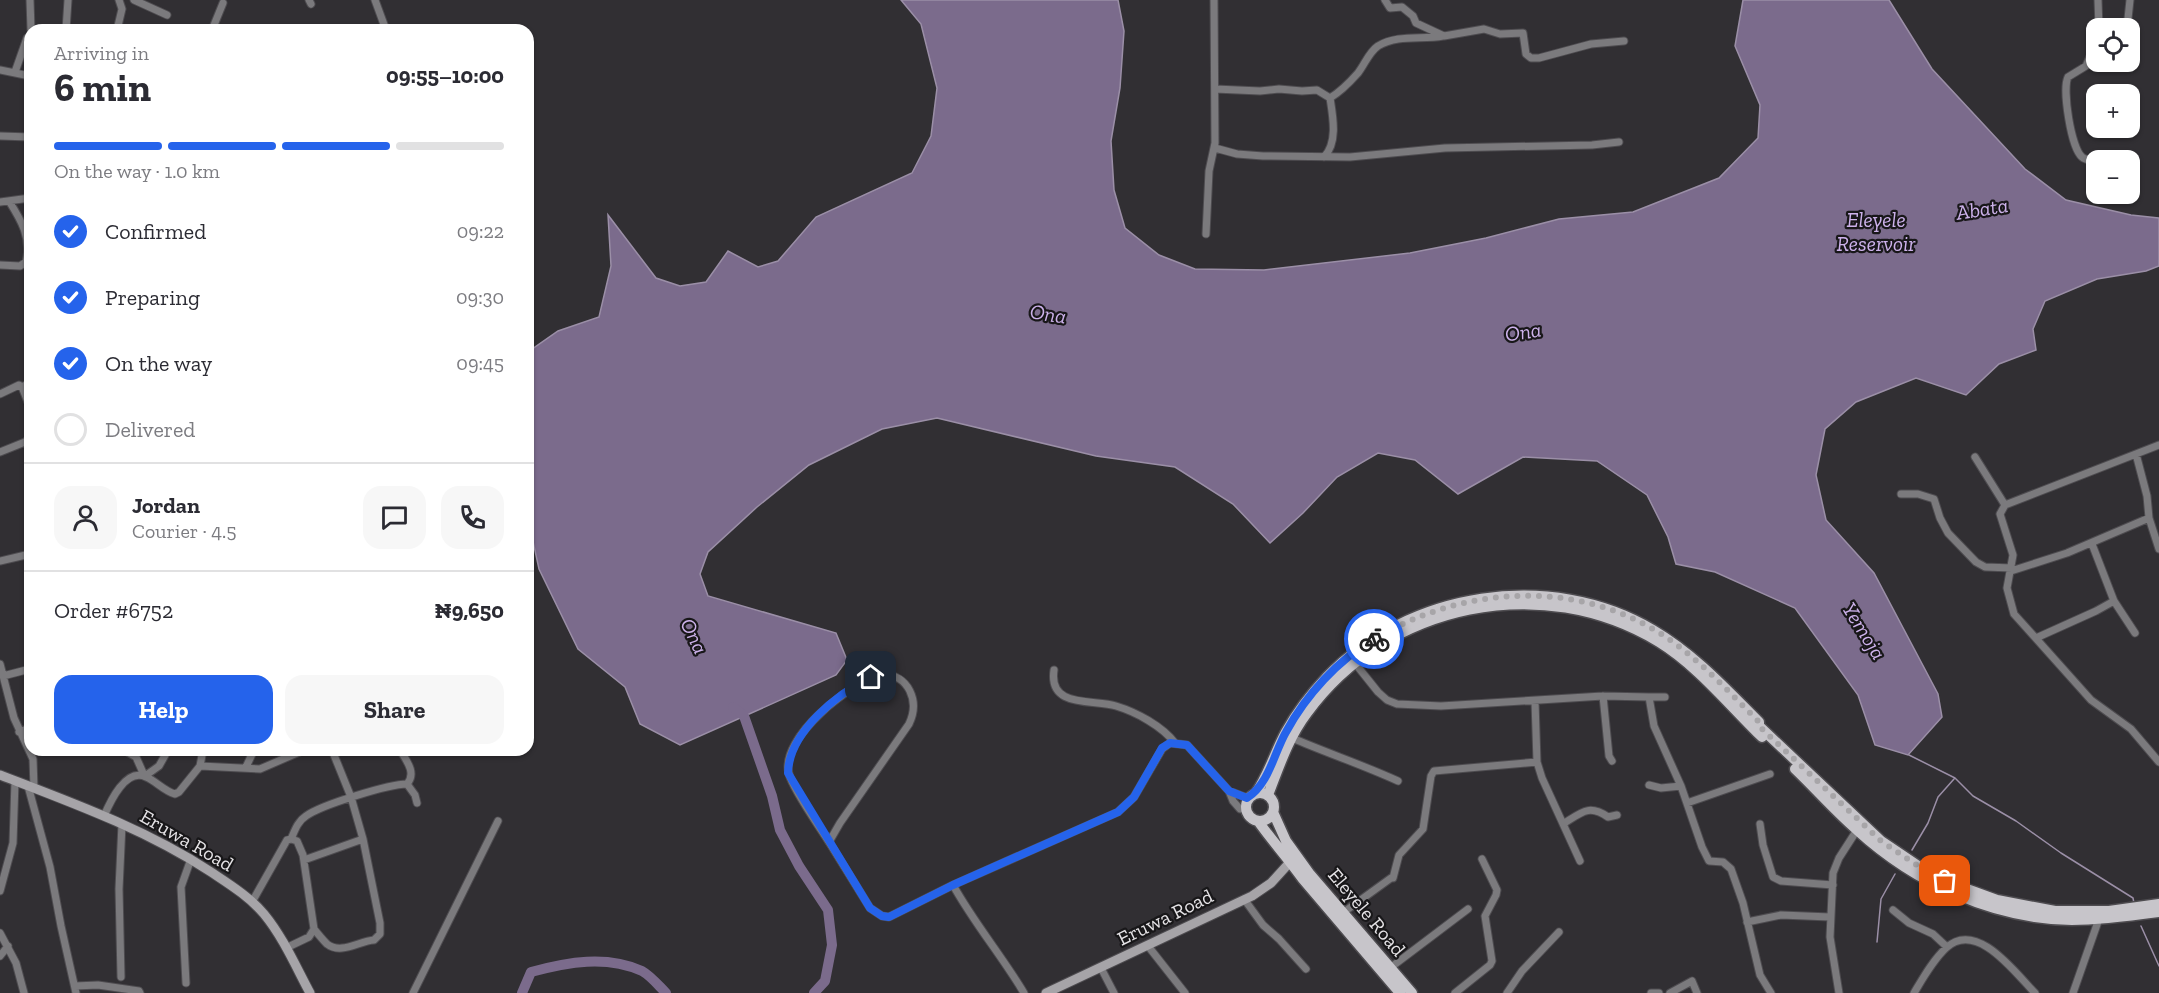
<!DOCTYPE html>
<html lang="en">
<head>
<meta charset="utf-8">
<style>
  :root { --surface:#fff; --page:#f7f7f7; --text:#2b2b33; --muted:#7c7c81; --line:#e1e1e2; --accent:#2563eb }
  body { margin:0; font-family:"Zilla Slab",serif; background:var(--page); color:var(--text); height:100vh; display:flex; flex-direction:column; font-size:22px; white-space:nowrap }
  * { box-sizing:border-box; margin:0 }
  p { font-size:20px; color:var(--muted) }
  .icon { flex:none; width:33px; height:33px; fill:none; stroke:currentColor; stroke-width:2; stroke-linecap:round; stroke-linejoin:round }
  .map { position:relative; flex:1; overflow:hidden }
  .drawer { position:absolute; left:24px; top:24px; width:510px; height:732px; display:flex; flex-direction:column; background:var(--surface); border-radius:18px; box-shadow:0 2px 4px #0004 }
  .drawer>* { flex:none }
  .buttons { position:absolute; left:2086px; top:18px; display:grid; gap:12px }
  .buttons a { display:grid; place-items:center; width:54px; height:54px; border-radius:12px; background:var(--surface); box-shadow:0 2px 4px #0004; font-size:30px }
  .pin { position:absolute; display:grid; place-items:center; width:51px; height:51px; color:#fff; margin:-26px; border-radius:12px; box-shadow:0 3px 9px #0006 }
  .courier { position:absolute; display:grid; place-items:center; width:60px; height:60px; margin:-30px; border:4px solid #2563eb; border-radius:50%; background:#fff; color:#222; box-shadow:0 2px 8px #0007 }
  .head em { font-style:normal; font-weight:700 }
  .head div { display:flex; flex-direction:column-reverse }
  .head { display:flex; align-items:center; justify-content:space-between; height:102px; padding:0 30px }
  h1 { font-size:39px; font-weight:700; line-height:45px }
  .bar { display:grid; grid-template-columns:repeat(4,1fr); gap:9px 6px; align-content:center; height:72px; padding:0 30px }
  .bar i { height:8px; border-radius:4px; background:var(--line) }
  .bar .on { background:var(--accent) }
  .bar p { grid-column:span 4 }
  .line { display:flex; align-items:center; gap:15px; padding:0 30px; border-top:2px solid var(--line) }
  .line div { flex:1 }
  .round { display:grid; place-items:center; flex:none; width:63px; height:63px; border-radius:18px; background:var(--page) }
  ol { padding:0 30px; list-style:none }
  li { display:flex; align-items:center; gap:18px; height:66px }
  li p { margin-inline-start:auto }
  li .icon { padding:6px; border-radius:50%; background:var(--accent); color:#fff; stroke-width:4 }
  li:last-child { color:var(--muted) }
  li i { width:33px; height:33px; border:3px solid var(--line); border-radius:50% }
  .primary-button { display:flex; gap:12px; margin-top:auto; padding:12px 30px }
  .primary-button a { flex:1; height:69px; border-radius:18px; background:var(--accent); color:#fff; font-size:24px; font-weight:700; line-height:69px; text-align:center }
  .primary-button a+a { background:var(--page); color:var(--text) }
  .map>svg:first-child { display:block }
</style>
</head>
<body>
<div class="map">
<svg width="2159" height="993" viewBox="0 0 2159 993">
  <rect width="100%" height="100%" fill="#312f33"/>
  <!-- water -->
  <path fill="#7b6b8c" stroke="#9b8fa7" stroke-width="1.5" d="M 901,0 L 1118,0 L 1124,31 L 1120,88 L 1111,141 L 1114,190 L 1125,228 L 1159,255 L 1195,269 L 1264,270 L 1410,253 L 1486,238 L 1559,219 L 1633,212 L 1719,178 L 1758,138 L 1760,105 L 1735,46 L 1743,0 L 1889,0 L 1932,69 L 2025,169 L 2066,200 L 2131,215 L 2159,218 L 2159,266 L 2146,271 L 2097,279 L 2045,301 L 2033,329 L 2036,350 L 1999,364 L 1966,395 L 1916,378 L 1856,402 L 1825,429 L 1816,475 L 1826,520 L 1874,573 L 1938,694 L 1942,717 L 1908,755 L 1875,745 L 1858,695 L 1795,608 L 1715,572 L 1676,564 L 1668,537 L 1647,495 L 1597,461 L 1523,457 L 1458,494 L 1415,460 L 1378,453 L 1337,477 L 1303,513 L 1270,543 L 1233,504 L 1175,467 L 1096,456 L 937,418 L 882,429 L 809,465 L 757,507 L 708,552 L 700,574 L 708,596 L 836,633 L 847,660 L 836,675 L 680,745 L 640,724 L 625,687 L 578,649 L 539,569 L 528,519 L 528,352 L 558,331 L 599,317 L 611,266 L 608,215 L 656,278 L 680,286 L 706,282 L 728,251 L 758,267 L 778,261 L 816,217 L 912,173 L 931,136 L 937,88 L 921,24 Z"/>
  <g fill="none" stroke-linecap="round" stroke-linejoin="round">
    <!-- stream -->
    <path stroke="#9b8fa7" stroke-width="1.5" d="M 1909,755 L 1955,778 L 1973,796 L 2016,821 L 2061,853 L 2133,898 L 2134,903
      M 1912,850 L 1928,823 L 1938,797 L 1954,779
      M 2141,926 L 2159,966
      M 1877,942 L 1881,899 L 1895,874"/>
    <!-- river -->
    <path stroke="#7b6b8c" stroke-width="10" d="M 733,707 L 744,716 L 772,796 L 780,830 L 799,866 L 828,910 L 832,945 L 825,981 L 814,993
      M 522,993 L 531,972 C 568,962 606,955 642,971 C 651,976 659,986 666,993"/>
    <!-- street casing -->
    <g stroke="#4e4c50" stroke-width="9">
      <path id="street" d="M 30,0 L 31,30
        M 134,0 L 167,15
        M 309,0 L 311,4
        M 375,0 L 386,30
        M 1385,0 L 1390,8 L 1402,7 L 1413,16 L 1416,23 L 1444,36 L 1484,29 L 1500,34 L 1523,33 L 1526,54 L 1531,58 L 1539,58 L 1591,44 L 1624,41
        M 2098,0 L 2099,28
        M 2127,28 L 2130,0
        M 66,30 L 68,0
        M 117,30 L 122,9 L 119,0
        M 212,30 L 223,3
        M 2120,67 L 2121,62
        M 0,70 L 30,76
        M 15,72 L 27,38 L 30,36
        M 1215,89 L 1260,91 L 1279,89 L 1302,91 L 1317,90 L 1330,98 C 1333,117 1338,143 1324,157
        M 1330,98 C 1340,92 1350,82 1358,73 C 1365,64 1369,52 1378,46 C 1398,34 1422,40 1443,36
        M 0,136 L 30,137
        M 1215,148 L 1237,154 L 1263,156 L 1350,157 L 1445,148 L 1592,145 L 1619,142
        M 2095,161 C 2090,160 2085,160 2082,157 C 2071,148 2062,89 2068,77 L 2086,66 L 2097,40
        M 0,202 L 30,198
        M 1206,234 L 1209,171 L 1215,143 L 1214,0
        M 0,265 L 20,266 L 26,262 C 32,238 21,220 9,201
        M 22,387 L 30,407
        M 0,394 L 19,385 L 22,387 L 30,383
        M 27,440 L 30,456
        M 2159,445 L 2005,505 L 2000,514 L 2013,555 L 2007,588 L 2014,614 L 2091,700 L 2131,729 L 2159,762
        M 0,452 L 30,440
        M 2136,454 L 2147,496 L 2149,518 L 2159,549
        M 1975,457 L 2005,505
        M 1901,494 L 1918,494 L 1934,499 L 1940,518 L 1948,533 L 1976,562 L 1985,567 L 2012,568
        M 2092,544 L 2114,601 L 2135,633
        M 0,561 L 30,554
        M 2011,571 L 2067,553 L 2149,518
        M 2036,638 L 2096,611 L 2114,601
        M 1354,662 L 1378,692 L 1387,700 L 1397,704 L 1441,706 L 1603,696 L 1649,697 L 1654,726 L 1681,786 L 1702,847 L 1709,861 L 1723,862 L 1731,869 L 1743,903 L 1760,975 L 1771,993
        M 0,664 L 14,718 L 33,759 L 34,788
        M 1054,670 C 1048,709 1094,699 1116,706 C 1136,712 1162,726 1175,743
        M 0,674 L 3,676 L 30,669
        M 882,674 C 909,675 920,701 909,724 L 840,823 L 829,842 C 819,826 793,790 789,774 C 779,737 852,682 882,674 Z
        M 1603,696 L 1609,756 L 1612,761
        M 1649,697 L 1665,697
        M 1535,701 L 1537,762 L 1542,778 L 1580,861
        M 19,732 L 30,728
        M 1292,738 C 1327,753 1363,765 1398,781
        M 124,750 L 136,757 L 144,775
        M 400,750 C 406,760 417,773 407,784
        M 200,766 L 203,750
        M 246,767 L 254,750
        M 145,776 L 159,766 L 168,750
        M 1649,785 L 1661,788 L 1681,786
        M 28,786 L 50,867 L 61,926 L 76,993
        M 1229,791 L 1247,798 L 1252,794
        M 1687,803 L 1770,774
        M 104,816 C 110,802 126,767 146,777 C 156,781 164,791 175,794 L 179,792 L 200,766 L 260,769 L 304,750
        M 1563,824 C 1582,812 1589,804 1608,817 L 1617,815
        M 1760,824 L 1763,845 L 1773,877 L 1781,881 L 1833,885
        M 291,839 C 295,830 298,821 306,816 C 321,805 389,784 407,784 L 415,795 L 417,803
        M 829,842 L 870,908 L 882,916 L 889,917 L 953,885 L 1118,812 L 1134,797 L 1162,749 L 1170,743 L 1187,745 L 1229,791 L 1233,801 L 1240,809 L 1245,808
        M 304,860 L 363,839
        M 953,885 C 974,923 1002,956 1024,993
        M 0,891 L 13,843 L 15,781
        M 1244,899 L 1263,925 L 1279,939 L 1306,969
        M 252,902 L 287,840 L 291,839 L 297,841 L 303,855 L 314,929 L 309,937 L 286,948
        M 1893,910 L 1909,923 L 1933,934 L 1947,947
        M 1344,912 L 1391,878 L 1393,878 L 1399,855 L 1423,829 L 1431,776 L 1434,771 L 1537,762
        M 1747,922 L 1781,915 L 1830,917
        M 314,929 C 318,934 323,940 327,944 C 341,955 359,941 374,940 L 380,934 L 380,923 L 363,839 L 351,797 L 332,750
        M 0,933 L 16,963 L 24,993
        M 1148,946 L 1185,993
        M 0,956 L 8,946
        M 1101,968 L 1114,993
        M 1390,968 L 1468,909
        M 121,977 L 119,889 L 122,824
        M 186,983 L 181,887 L 191,859
        M 75,986 L 98,985 L 139,991 L 140,993
        M 413,993 L 498,821
        M 1455,993 L 1490,965 L 1492,961 L 1485,916 L 1496,895 L 1497,890 L 1482,859
        M 1507,993 L 1522,971 L 1559,932
        M 1651,993 L 1659,993
        M 1670,993 L 1692,981 L 1697,993
        M 1839,993 L 1830,937 L 1833,873 L 1839,858 L 1857,830
        M 1914,993 C 1923,978 1933,960 1946,948 C 1977,919 2016,974 2035,993
        M 2073,993 L 2100,916"/>
    </g>
    <!-- secondary casing -->
    <g stroke="#4e4c50" stroke-width="11">
      <path id="secondary" d="M 0,775 C 73,803 145,829 211,872 C 229,884 250,897 264,914 C 283,937 296,967 310,993
        M 1046,993 L 1252,896 L 1271,883 L 1291,861"/>
    </g>
    <!-- primary casing -->
    <g stroke="#4e4c50" stroke-width="13">
      <path id="primary" d="M 1795,769 C 1816,789 1835,811 1857,830 C 1915,883 1993,919 2072,920 C 2101,920 2130,916 2159,912
        M1246 807a14 14 0 1 1 28 0a14 14 0 1 1-28 0Z
        M 1256,793 C 1269,774 1275,752 1286,732 C 1297,712 1311,694 1327,677 C 1408,592 1550,569 1653,630 C 1694,654 1726,689 1759,722 L 1759,726 L 1881,841 L 1927,872 L 1945,881 L 1997,900 L 2055,911 L 2109,911 L 2159,904
        M 1268,795 C 1279,767 1288,738 1307,713 C 1387,603 1542,571 1659,642 C 1698,666 1729,705 1762,737
        M 1273,812 L 1286,841 L 1309,873 L 1412,993
        M 1258,821 C 1272,841 1288,858 1302,878 L 1400,993"/>
    </g>
    <!-- street -->
    <use href="#street" stroke="#7b7a7d" stroke-width="7"/>
    <!-- secondary -->
    <use href="#secondary" stroke="#a6a4a8" stroke-width="9"/>
    <!-- primary -->
    <use href="#primary" stroke="#c7c5ca" stroke-width="10"/>
  </g>
  <g fill="none" stroke-linecap="round" stroke-linejoin="round">
    <!-- done -->
    <path stroke="#a7a5a8" stroke-width="6" stroke-dasharray="0 10.8" d="M 1374,639 C 1459,589 1565,578 1653,629 C 1694,653 1726,689 1759,722 L 1759,726 L 1881,841 L 1927,872 L 1945,881"/>
    <!-- route -->
    <path stroke="#2563eb" stroke-width="8" d="M 871,677 C 837,694 789,732 788,773 L 870,908 L 882,916 L 889,917 L 953,885 L 1118,812 L 1134,797 L 1162,748 L 1170,743 L 1187,745 L 1229,791 L 1247,798 C 1269,784 1274,753 1286,732 C 1306,695 1338,660 1374,639"/>
  </g>
  <g text-anchor="middle" stroke-width="4.5" stroke-linejoin="round" paint-order="stroke">
    <!-- street labels -->
    <g font-size="20" fill="#e6e4e7" stroke="#181719">
      <text transform="translate(187 840) rotate(30)" y="7">Eruwa Road</text>
      <text transform="translate(1367 912) rotate(50)" y="7">Eleyele Road</text>
      <text transform="translate(1165 917) rotate(-26)" y="7">Eruwa Road</text>
    </g>
    <!-- water labels -->
    <g font-size="21" font-style="italic" fill="#cdb2eb" stroke="#181719">
      <text transform="translate(1982 209) rotate(-9)" y="7">Abata</text>
      <text x="1876" y="227">Eleyele<tspan x="1876" dy="24">Reservoir</tspan></text>
      <text transform="translate(1048 314) rotate(9)" y="7">Ona</text>
      <text transform="translate(1523 332) rotate(-8)" y="7">Ona</text>
      <text transform="translate(1864 631) rotate(58)" y="7">Yemoja</text>
      <text transform="translate(694 636) rotate(64)" y="7">Ona</text>
    </g>
  </g>
</svg>
<div class="buttons">
<a><svg class="icon" aria-label="locate" viewBox="0 0 24 24"><circle cx="12" cy="12" r="6"/><path d="M12 2v4M12 18v4M2 12h4M18 12h4"/></svg></a>
<a>+</a>
<a>−</a>
</div>
<div class="pin" style="left:1945px;top:881px;background:#ea580c"><svg class="icon" aria-label="bag" viewBox="0 0 24 24"><path d="M5 8h14l-1 12H6zM9 8a3 3 0 0 1 6 0"/></svg></div>
<div class="pin" style="left:871px;top:677px;background:#1f2937"><svg class="icon" aria-label="home" viewBox="0 0 24 24"><path d="M3 11l9-7 9 7M6 9v11h12V9"/></svg></div>
<div class="courier" style="left:1374px;top:639px"><svg class="icon" aria-label="bike" viewBox="0 0 24 24"><circle cx="6" cy="16" r="4"/><circle cx="18" cy="16" r="4"/><path d="M6 16l4-8h5l3 8M10 8l3 8H6M13 5h3"/></svg></div>
<section class="drawer">
<div class="head"><div><h1>6 min</h1><p>Arriving in</p></div><em>09:55–10:00</em></div>
<div class="bar"><i class="on"></i><i class="on"></i><i class="on"></i><i></i><p>On the way · 1.0 km</p></div>
<ol>
<li><svg class="icon" aria-label="check" viewBox="0 0 24 24"><path d="M5 12l5 5 9-10"/></svg>Confirmed<p>09:22</p></li>
<li><svg class="icon" aria-label="check" viewBox="0 0 24 24"><path d="M5 12l5 5 9-10"/></svg>Preparing<p>09:30</p></li>
<li><svg class="icon" aria-label="check" viewBox="0 0 24 24"><path d="M5 12l5 5 9-10"/></svg>On the way<p>09:45</p></li>
<li><i></i>Delivered</li>
</ol>
<div class="line" style="height:108px"><a class="round"><svg class="icon" aria-label="person" viewBox="0 0 24 24"><circle cx="12" cy="8" r="4"/><path d="M4 21q1-7 8-7t8 7"/></svg></a><div><b>Jordan</b><p>Courier · 4.5</p></div><a class="round"><svg class="icon" aria-label="chat" viewBox="0 0 24 24"><path d="M4 5h16v11H9l-5 4z"/></svg></a><a class="round"><svg class="icon" aria-label="phone" viewBox="0 0 24 24"><path d="M5 4h4l2 5-3 2q2 4 5 5l2-3 5 2v4C11 20 4 13 5 4z"/></svg></a></div>
<div class="line" style="height:78px"><div>Order #6752</div><b>₦9,650</b></div>
<div class="primary-button"><a>Help</a><a>Share</a></div>
</section>
</div>
</body>
</html>
